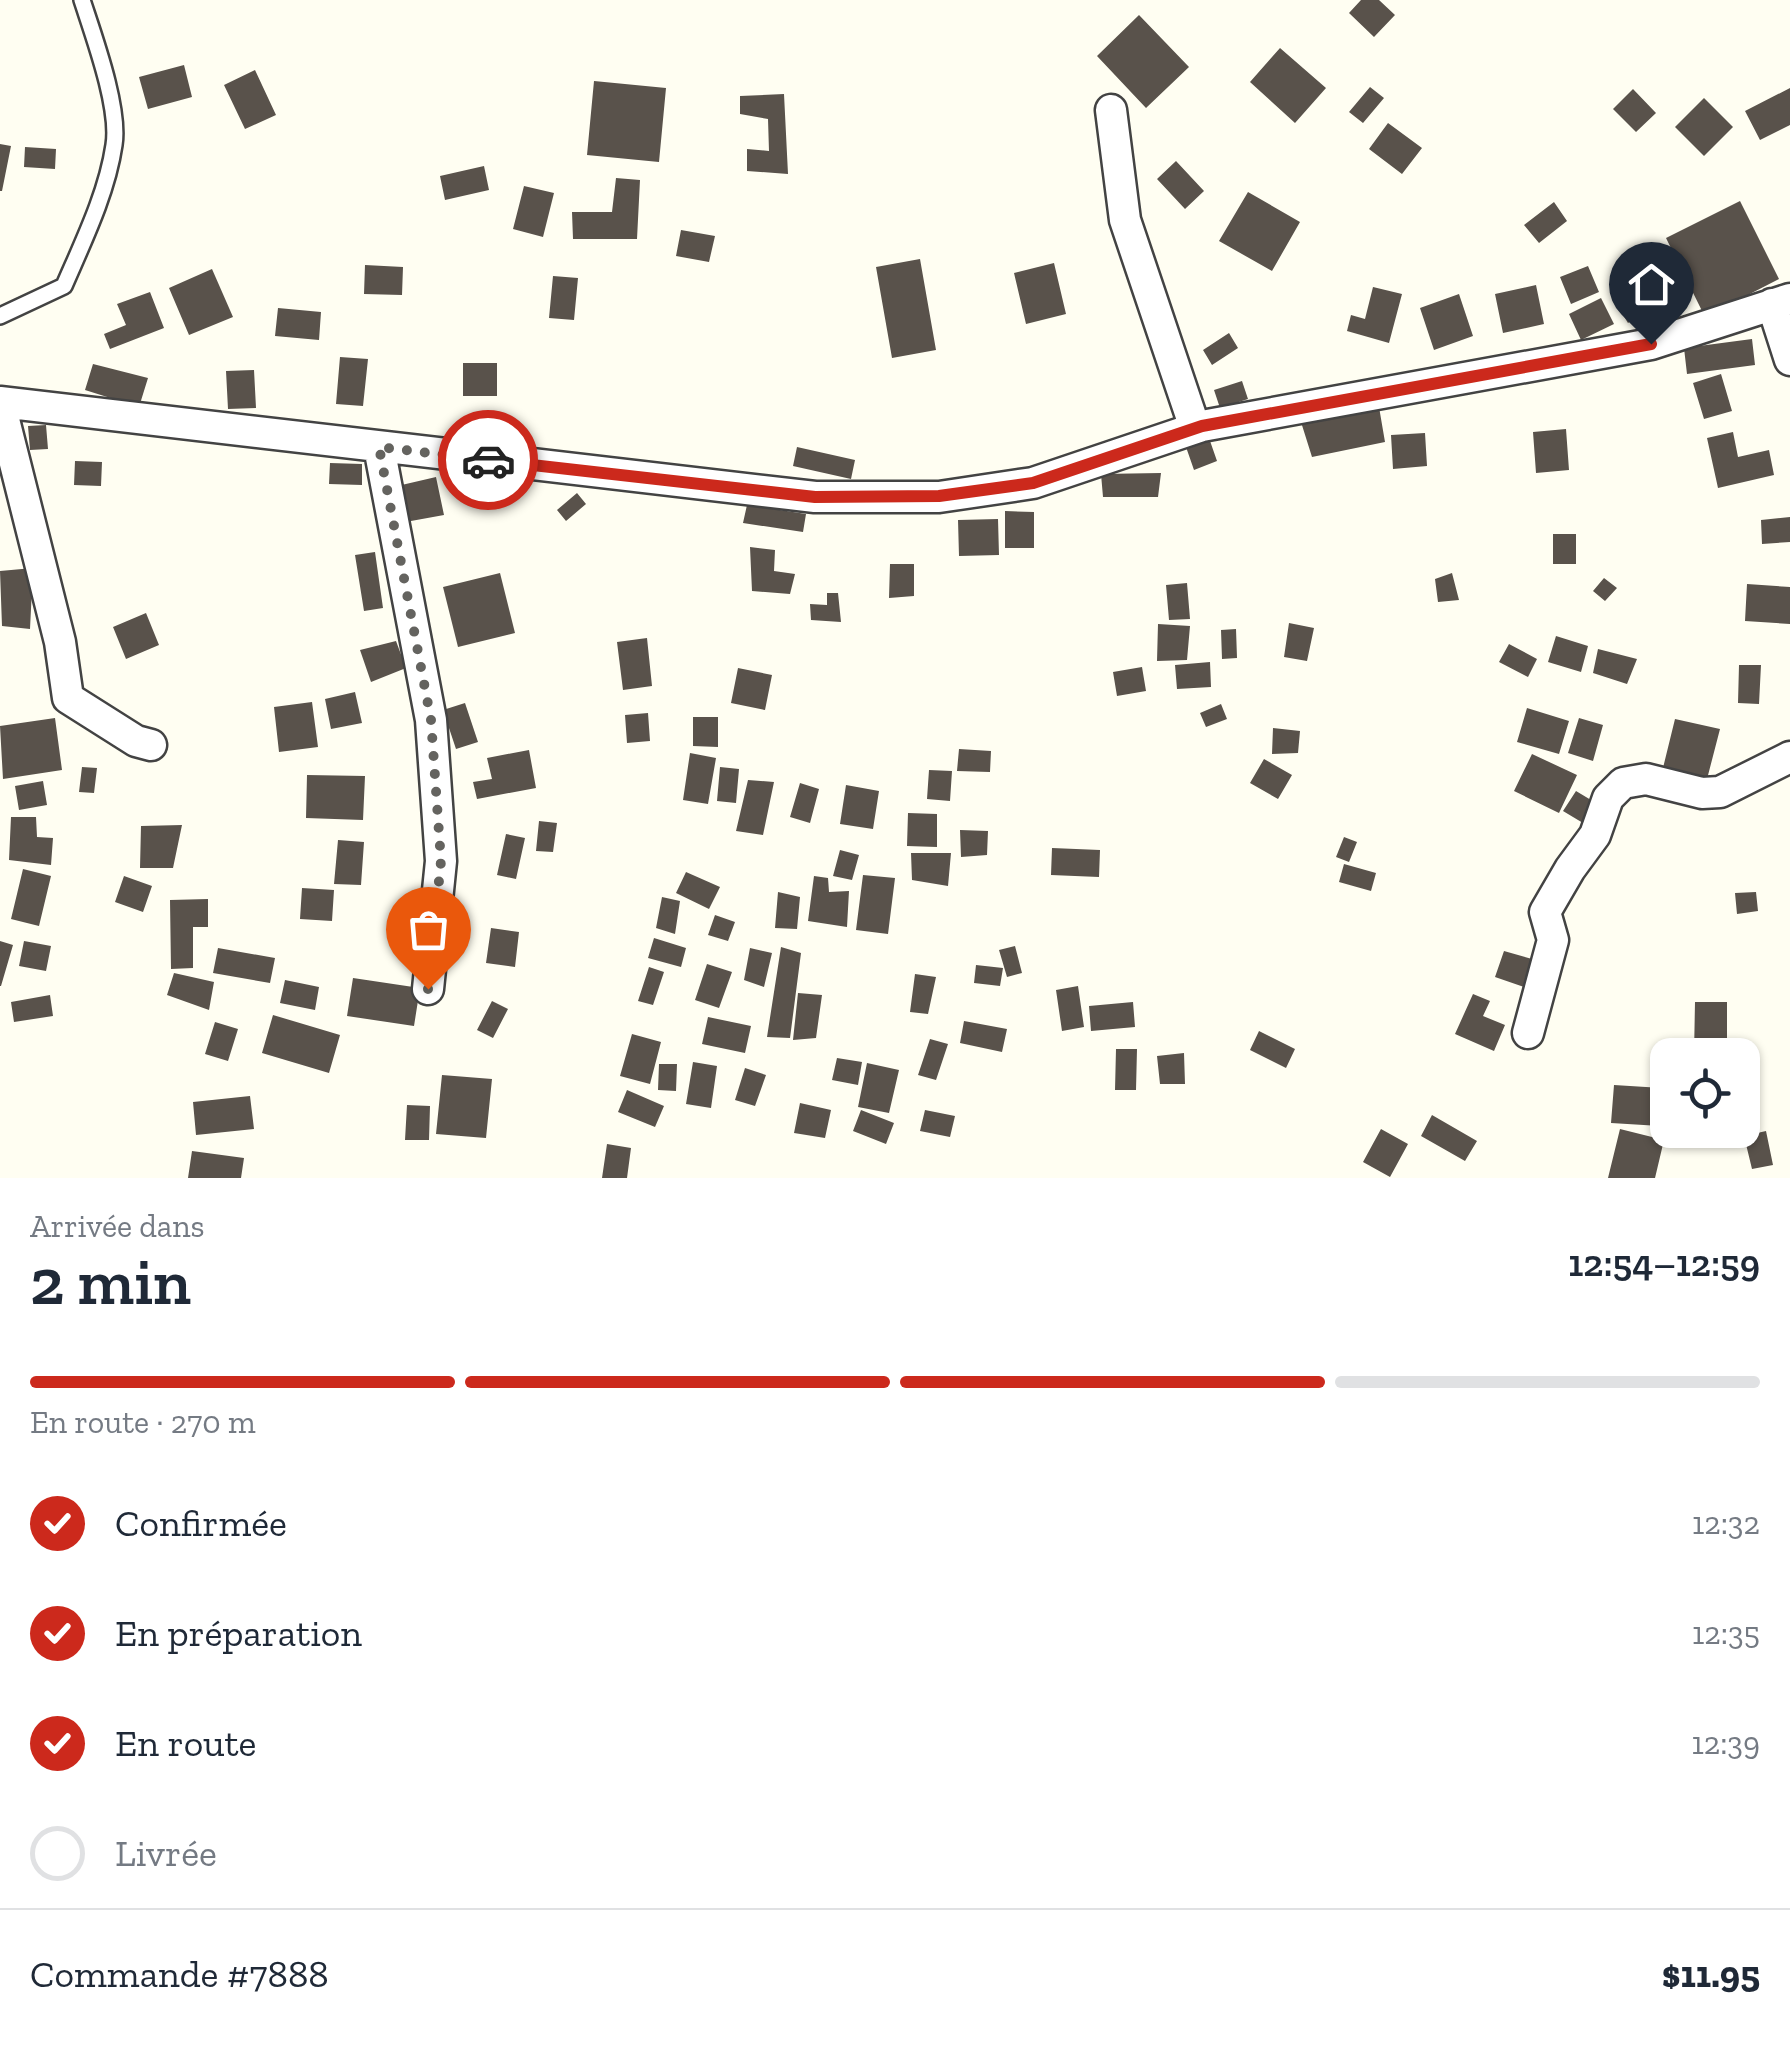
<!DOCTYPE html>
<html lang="fr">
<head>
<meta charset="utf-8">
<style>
  :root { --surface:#fff; --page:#f6f6f7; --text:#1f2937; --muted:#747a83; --line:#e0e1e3; --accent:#cc291c }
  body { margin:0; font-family:"Zilla Slab",serif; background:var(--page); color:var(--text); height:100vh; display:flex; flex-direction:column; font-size:38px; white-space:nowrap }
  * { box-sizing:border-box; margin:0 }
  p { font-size:32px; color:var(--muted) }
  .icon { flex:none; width:55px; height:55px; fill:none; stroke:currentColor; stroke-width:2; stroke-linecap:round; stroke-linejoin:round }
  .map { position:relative; height:1178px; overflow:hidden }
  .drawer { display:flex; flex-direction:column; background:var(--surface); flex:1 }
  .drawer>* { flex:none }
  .tools { position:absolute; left:1650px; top:1038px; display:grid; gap:20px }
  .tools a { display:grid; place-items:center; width:110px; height:110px; border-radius:20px; background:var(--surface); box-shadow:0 2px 8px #0004; font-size:50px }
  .pin { position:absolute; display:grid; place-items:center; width:85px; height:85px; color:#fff; margin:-102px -42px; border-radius:50% 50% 50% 0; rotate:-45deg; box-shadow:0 0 10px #0007 }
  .pin .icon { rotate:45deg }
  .courier { position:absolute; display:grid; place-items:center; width:100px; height:100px; margin:-50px; border:8px solid #cc291c; border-radius:50%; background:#fff; color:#222; box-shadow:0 2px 12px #0007 }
  .summary em { font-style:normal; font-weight:600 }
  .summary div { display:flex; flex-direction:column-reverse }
  .summary { display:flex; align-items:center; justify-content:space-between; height:170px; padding:0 30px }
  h1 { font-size:65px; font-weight:600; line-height:75px }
  .bar { display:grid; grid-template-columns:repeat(4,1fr); gap:15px 10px; align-content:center; height:120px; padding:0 30px }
  .bar i { height:12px; border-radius:8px; background:var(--line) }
  .bar .current { background:var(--accent) }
  .bar p { grid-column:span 4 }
  .line { display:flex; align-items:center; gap:25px; padding:0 30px; border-top:2px solid var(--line) }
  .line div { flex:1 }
  ol { padding:0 30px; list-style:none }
  li { display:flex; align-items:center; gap:30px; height:110px }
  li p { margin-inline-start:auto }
  li .icon { padding:10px; border-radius:50%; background:var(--accent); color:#fff; stroke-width:4 }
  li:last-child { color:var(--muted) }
  li i { width:55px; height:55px; border:5px solid var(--line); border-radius:50% }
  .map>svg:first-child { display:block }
</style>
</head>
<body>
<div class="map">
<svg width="1790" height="1178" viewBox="0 0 1790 1178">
  <rect width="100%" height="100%" fill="#fffef2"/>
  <!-- building -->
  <path fill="#59524b" d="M 1361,0 L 1379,0 L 1395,15 L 1374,37 L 1349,13 Z
    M 1139,15 L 1189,67 L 1146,108 L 1097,56 Z
    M 1280,48 L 1326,88 L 1295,123 L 1250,82 Z
    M 184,65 L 192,97 L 148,109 L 139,77 Z
    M 255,70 L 276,115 L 245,129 L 224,85 Z
    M 594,81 L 666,88 L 659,162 L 587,155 Z
    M 1370,87 L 1384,98 L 1363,123 L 1349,112 Z
    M 1790,88 L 1790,125 L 1760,140 L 1745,111 Z
    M 1633,89 L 1656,113 L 1636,132 L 1613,109 Z
    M 784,94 L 788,174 L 747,171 L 747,149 L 769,151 L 768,119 L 740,114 L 740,96 Z
    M 1704,98 L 1733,127 L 1704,156 L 1675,127 Z
    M 1388,123 L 1422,148 L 1402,174 L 1369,149 Z
    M 0,144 L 11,146 L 2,191 L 0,191 Z
    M 25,147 L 56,149 L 55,169 L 24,167 Z
    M 1176,161 L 1204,191 L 1185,209 L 1157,179 Z
    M 484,166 L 489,190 L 445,200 L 440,176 Z
    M 616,178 L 640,180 L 637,239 L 573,239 L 572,212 L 612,212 Z
    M 524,186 L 554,193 L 543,237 L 513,229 Z
    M 1248,192 L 1300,222 L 1272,271 L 1219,241 Z
    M 1740,201 L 1779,279 L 1705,317 L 1666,238 Z
    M 1554,202 L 1567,221 L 1539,243 L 1524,225 Z
    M 681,230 L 715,236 L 709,262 L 676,256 Z
    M 920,259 L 936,350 L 892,358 L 876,267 Z
    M 1054,263 L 1066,314 L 1026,324 L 1014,273 Z
    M 365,265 L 403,267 L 402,295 L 364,294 Z
    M 1588,266 L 1599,292 L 1571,304 L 1560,277 Z
    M 212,269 L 233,317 L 189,335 L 169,288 Z
    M 553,276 L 578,278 L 574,320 L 549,318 Z
    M 1536,285 L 1544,324 L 1503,333 L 1495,294 Z
    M 1373,287 L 1402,294 L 1389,343 L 1347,331 L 1351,315 L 1365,319 Z
    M 1630,288 L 1645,311 L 1628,323 L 1613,299 Z
    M 150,292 L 164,328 L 110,349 L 104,334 L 126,325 L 117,304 Z
    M 1459,294 L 1473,336 L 1434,350 L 1420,308 Z
    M 1601,298 L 1614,324 L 1581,340 L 1569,314 Z
    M 278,308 L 321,312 L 319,340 L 275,336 Z
    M 1229,333 L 1238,348 L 1212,365 L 1203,350 Z
    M 1752,339 L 1755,365 L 1687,374 L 1684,348 Z
    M 340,357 L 368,359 L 363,406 L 336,404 Z
    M 463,363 L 497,363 L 497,396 L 463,396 Z
    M 93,364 L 148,378 L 139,407 L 85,390 Z
    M 254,370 L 256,408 L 228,409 L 226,371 Z
    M 1721,374 L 1732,411 L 1704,419 L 1693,383 Z
    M 1242,381 L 1248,399 L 1220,408 L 1214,390 Z
    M 1379,407 L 1385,442 L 1312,457 L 1301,422 Z
    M 46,425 L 48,449 L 30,450 L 28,426 Z
    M 1566,429 L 1569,470 L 1536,473 L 1533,432 Z
    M 1733,432 L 1738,457 L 1769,450 L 1774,475 L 1718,488 L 1707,438 Z
    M 1425,433 L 1427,466 L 1393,469 L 1391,435 Z
    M 1209,438 L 1217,461 L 1194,470 L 1186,447 Z
    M 797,447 L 855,460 L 851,479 L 793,466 Z
    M 75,461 L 102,462 L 101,486 L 74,485 Z
    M 330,463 L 362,464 L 362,485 L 329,484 Z
    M 1161,473 L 1158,497 L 1103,497 L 1101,474 Z
    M 436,477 L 444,515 L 400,523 L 393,487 Z
    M 577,493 L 586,504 L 566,521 L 557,510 Z
    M 747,505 L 806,514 L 803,532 L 743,523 Z
    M 1005,511 L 1034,512 L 1034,548 L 1005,548 Z
    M 1790,517 L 1790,542 L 1762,544 L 1761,520 Z
    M 998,519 L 999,555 L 959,556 L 958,520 Z
    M 1553,534 L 1576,534 L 1576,564 L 1553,564 Z
    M 750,547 L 775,550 L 774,571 L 795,574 L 790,594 L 752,591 Z
    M 375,552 L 383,608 L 364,611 L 355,555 Z
    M 890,564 L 914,564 L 914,596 L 889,598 Z
    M 33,568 L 30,629 L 2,626 L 0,571 Z
    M 500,573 L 515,633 L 458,647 L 443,587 Z
    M 1452,573 L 1459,600 L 1438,602 L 1435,579 Z
    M 1604,578 L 1617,588 L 1605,601 L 1593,591 Z
    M 1187,583 L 1190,619 L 1169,620 L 1166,585 Z
    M 1747,584 L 1790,587 L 1790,624 L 1745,621 Z
    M 827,593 L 838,593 L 841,622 L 811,620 L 810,604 L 827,605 Z
    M 146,613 L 159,645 L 126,659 L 113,627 Z
    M 1289,623 L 1314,628 L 1307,661 L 1284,657 Z
    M 1158,624 L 1190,626 L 1187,660 L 1157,661 Z
    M 1236,629 L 1237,658 L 1222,659 L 1221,630 Z
    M 1556,636 L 1588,646 L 1581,672 L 1548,662 Z
    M 647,638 L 652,686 L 623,690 L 617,642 Z
    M 396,641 L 406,668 L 371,682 L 360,650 Z
    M 1509,644 L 1537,659 L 1528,677 L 1499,662 Z
    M 1598,649 L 1637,659 L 1627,684 L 1593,673 Z
    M 1210,662 L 1211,687 L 1177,689 L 1175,665 Z
    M 1739,665 L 1761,665 L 1759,704 L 1738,703 Z
    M 1142,667 L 1146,691 L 1117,696 L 1113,672 Z
    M 738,668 L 772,675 L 765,710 L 731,703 Z
    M 355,692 L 362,723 L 331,729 L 325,699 Z
    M 312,702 L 318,747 L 279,752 L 274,707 Z
    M 465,703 L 478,742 L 456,749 L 443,710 Z
    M 1221,704 L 1227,719 L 1206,727 L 1200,713 Z
    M 1527,708 L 1569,721 L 1559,754 L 1517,742 Z
    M 648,713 L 650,741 L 627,743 L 625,715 Z
    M 693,717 L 718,717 L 718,747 L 693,746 Z
    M 55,718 L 62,770 L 3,779 L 0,726 Z
    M 1579,718 L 1603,725 L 1593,761 L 1568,753 Z
    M 1675,719 L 1720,729 L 1706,783 L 1662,772 Z
    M 1273,728 L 1300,731 L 1298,753 L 1272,754 Z
    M 959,749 L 991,751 L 990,772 L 957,771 Z
    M 529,750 L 536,788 L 477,799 L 473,782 L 492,779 L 487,758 Z
    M 690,753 L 716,758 L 708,804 L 683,800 Z
    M 1532,754 L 1577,775 L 1559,813 L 1514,791 Z
    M 1264,759 L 1292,775 L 1278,799 L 1250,783 Z
    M 82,767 L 97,768 L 94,793 L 79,792 Z
    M 720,767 L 739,769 L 736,803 L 717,801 Z
    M 929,770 L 952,771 L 950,801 L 927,799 Z
    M 307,775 L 365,776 L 363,820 L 306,818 Z
    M 748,780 L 774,782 L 763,835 L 736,831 Z
    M 43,781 L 47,805 L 19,810 L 15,786 Z
    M 800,783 L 819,789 L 810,823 L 790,817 Z
    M 846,785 L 879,791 L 873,829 L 840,824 Z
    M 1576,791 L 1596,803 L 1583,823 L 1563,811 Z
    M 908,813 L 937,814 L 937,847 L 907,846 Z
    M 11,817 L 36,817 L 37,837 L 53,838 L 51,865 L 9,860 Z
    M 539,821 L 557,823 L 553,852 L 536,851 Z
    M 182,825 L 173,868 L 140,868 L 141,826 Z
    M 960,830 L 988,831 L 987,855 L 961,857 Z
    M 506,834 L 525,838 L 516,879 L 497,875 Z
    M 1344,837 L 1357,842 L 1349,862 L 1336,857 Z
    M 338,840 L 364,842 L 361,885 L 334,884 Z
    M 1052,848 L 1100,850 L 1099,877 L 1051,875 Z
    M 840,850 L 859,855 L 852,880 L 833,876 Z
    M 911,853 L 951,853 L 948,886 L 912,880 Z
    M 1344,864 L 1376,873 L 1371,891 L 1339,882 Z
    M 23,869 L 51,876 L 39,926 L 11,919 Z
    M 686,872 L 720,887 L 709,909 L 676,893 Z
    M 863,875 L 895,878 L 888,934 L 856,930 Z
    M 124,876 L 152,886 L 143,912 L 115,902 Z
    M 814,876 L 828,878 L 829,892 L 849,891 L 847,927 L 808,921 Z
    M 302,888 L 334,890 L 332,921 L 300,919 Z
    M 778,892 L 800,897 L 797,929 L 775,928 Z
    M 1756,892 L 1758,911 L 1737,914 L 1735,893 Z
    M 662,897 L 680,901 L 675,934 L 656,928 Z
    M 208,899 L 208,927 L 193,927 L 193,968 L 171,969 L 170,900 Z
    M 715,915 L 735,922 L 728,941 L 708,935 Z
    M 491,928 L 519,932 L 515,967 L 486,963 Z
    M 654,938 L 686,948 L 681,967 L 648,958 Z
    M 0,941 L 13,945 L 1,986 L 0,986 Z
    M 24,941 L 51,946 L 46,971 L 19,966 Z
    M 1015,946 L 1022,973 L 1007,977 L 999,950 Z
    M 781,947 L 801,953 L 790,1038 L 767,1037 Z
    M 218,948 L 275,958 L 270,983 L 213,973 Z
    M 750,948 L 772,953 L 764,987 L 744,980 Z
    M 1504,951 L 1532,959 L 1524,987 L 1495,977 Z
    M 707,964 L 732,972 L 719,1008 L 695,1000 Z
    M 976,965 L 1003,968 L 1000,986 L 974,983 Z
    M 649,967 L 664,972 L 653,1005 L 638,1001 Z
    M 174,973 L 214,982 L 209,1010 L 167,995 Z
    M 915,974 L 936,977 L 928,1014 L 910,1012 Z
    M 353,978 L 420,988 L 414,1026 L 347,1016 Z
    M 285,980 L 319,987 L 315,1010 L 280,1003 Z
    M 1078,986 L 1084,1027 L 1062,1031 L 1056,990 Z
    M 798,993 L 822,995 L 816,1038 L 793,1040 Z
    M 1473,994 L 1490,1001 L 1483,1016 L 1505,1025 L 1494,1051 L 1455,1034 Z
    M 50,995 L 53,1016 L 14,1022 L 11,1002 Z
    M 492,1001 L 508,1009 L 493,1038 L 477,1030 Z
    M 1133,1002 L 1135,1027 L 1091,1031 L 1089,1006 Z
    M 1695,1002 L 1727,1002 L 1727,1055 L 1694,1055 Z
    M 273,1015 L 340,1035 L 329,1073 L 262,1053 Z
    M 708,1017 L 751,1026 L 745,1053 L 702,1044 Z
    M 964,1021 L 1007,1029 L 1002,1052 L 960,1043 Z
    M 215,1022 L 238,1029 L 228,1061 L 205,1054 Z
    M 1259,1031 L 1295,1049 L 1286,1068 L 1250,1050 Z
    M 632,1034 L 661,1042 L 650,1084 L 620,1076 Z
    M 930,1039 L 948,1044 L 936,1080 L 918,1075 Z
    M 1116,1049 L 1137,1049 L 1136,1090 L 1115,1090 Z
    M 1184,1053 L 1185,1084 L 1160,1084 L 1157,1056 Z
    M 837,1058 L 862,1062 L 858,1085 L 832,1080 Z
    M 693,1062 L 717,1066 L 711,1108 L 686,1104 Z
    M 867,1063 L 899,1070 L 889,1113 L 858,1107 Z
    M 659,1064 L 677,1064 L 676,1091 L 658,1090 Z
    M 745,1068 L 766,1075 L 755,1106 L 735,1100 Z
    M 442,1075 L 492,1079 L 486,1138 L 436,1134 Z
    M 1614,1085 L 1662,1088 L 1660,1126 L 1611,1123 Z
    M 627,1090 L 664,1106 L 655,1127 L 618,1112 Z
    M 250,1096 L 254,1129 L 196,1135 L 193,1102 Z
    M 800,1103 L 831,1110 L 825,1138 L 794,1133 Z
    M 407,1105 L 430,1106 L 429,1140 L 405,1140 Z
    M 861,1110 L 894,1123 L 886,1144 L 853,1131 Z
    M 925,1110 L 955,1116 L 950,1137 L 920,1131 Z
    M 1432,1115 L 1477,1141 L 1465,1161 L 1421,1136 Z
    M 1381,1129 L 1408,1144 L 1390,1177 L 1363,1162 Z
    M 1620,1129 L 1664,1140 L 1655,1178 L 1608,1178 Z
    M 1766,1131 L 1773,1165 L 1752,1169 L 1744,1136 Z
    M 607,1144 L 631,1148 L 627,1178 L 602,1178 Z
    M 192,1151 L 244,1158 L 241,1178 L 188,1178 Z"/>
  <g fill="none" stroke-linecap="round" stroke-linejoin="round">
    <!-- lane casing -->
    <g stroke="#434343" stroke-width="20">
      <path id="lane" d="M 0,316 L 64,286 C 83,242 107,193 114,145 C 120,108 94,37 82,0"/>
    </g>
    <!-- street casing -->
    <g stroke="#434343" stroke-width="35">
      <path id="street" d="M 1111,110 L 1125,220 L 1195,428
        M 1772,304 L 1790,360
        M 0,402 L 815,497 L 939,497 L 1033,483 L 1202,426 L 1651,344 L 1790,299
        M 0,404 L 60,642 L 68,698 L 136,741 L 151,745
        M 379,447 L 431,720 L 441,861 L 428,989
        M 1528,1033 L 1553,940 L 1545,912 L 1570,869 L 1595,835 L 1608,798 L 1623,783 L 1646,779 L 1702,793 L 1720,792 L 1790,757"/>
    </g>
    <!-- lane -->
    <use href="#lane" stroke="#fff" stroke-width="15"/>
    <!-- street -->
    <use href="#street" stroke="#fff" stroke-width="30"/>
  </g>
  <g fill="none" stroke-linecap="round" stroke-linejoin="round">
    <!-- done -->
    <path stroke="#64635f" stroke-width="10" stroke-dasharray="0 18" d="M 428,989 L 441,861 L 431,720 L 379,447 L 488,460"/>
    <!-- route -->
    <path stroke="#cc291c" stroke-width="12" d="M 488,460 L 815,497 L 939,496 L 1033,483 L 1202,426 L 1651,344"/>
  </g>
</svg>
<div class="tools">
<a><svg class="icon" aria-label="locate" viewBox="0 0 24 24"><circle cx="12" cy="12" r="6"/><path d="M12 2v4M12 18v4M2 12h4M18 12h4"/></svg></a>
</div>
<div class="pin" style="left:428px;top:989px;background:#ea580c"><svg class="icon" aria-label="bag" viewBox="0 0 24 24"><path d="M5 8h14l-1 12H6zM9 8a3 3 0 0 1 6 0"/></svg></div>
<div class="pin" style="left:1651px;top:344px;background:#1f2937"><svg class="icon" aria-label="home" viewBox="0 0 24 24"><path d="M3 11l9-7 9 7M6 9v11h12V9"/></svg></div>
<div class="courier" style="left:488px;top:460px"><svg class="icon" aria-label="car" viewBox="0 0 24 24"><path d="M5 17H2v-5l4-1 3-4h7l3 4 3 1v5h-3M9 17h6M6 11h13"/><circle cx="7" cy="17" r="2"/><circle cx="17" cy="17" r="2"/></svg></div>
</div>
<section class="drawer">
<div class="summary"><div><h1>2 min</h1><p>Arrivée dans</p></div><em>12:54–12:59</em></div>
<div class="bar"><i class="current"></i><i class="current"></i><i class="current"></i><i></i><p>En route · 270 m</p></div>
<ol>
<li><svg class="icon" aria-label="check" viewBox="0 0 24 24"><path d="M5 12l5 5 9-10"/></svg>Confirmée<p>12:32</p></li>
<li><svg class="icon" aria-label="check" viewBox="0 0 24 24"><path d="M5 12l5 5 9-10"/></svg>En préparation<p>12:35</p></li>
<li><svg class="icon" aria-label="check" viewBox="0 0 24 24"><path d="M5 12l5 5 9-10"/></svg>En route<p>12:39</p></li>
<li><i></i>Livrée</li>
</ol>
<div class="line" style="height:130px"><div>Commande #7888</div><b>$11.95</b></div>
</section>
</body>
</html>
